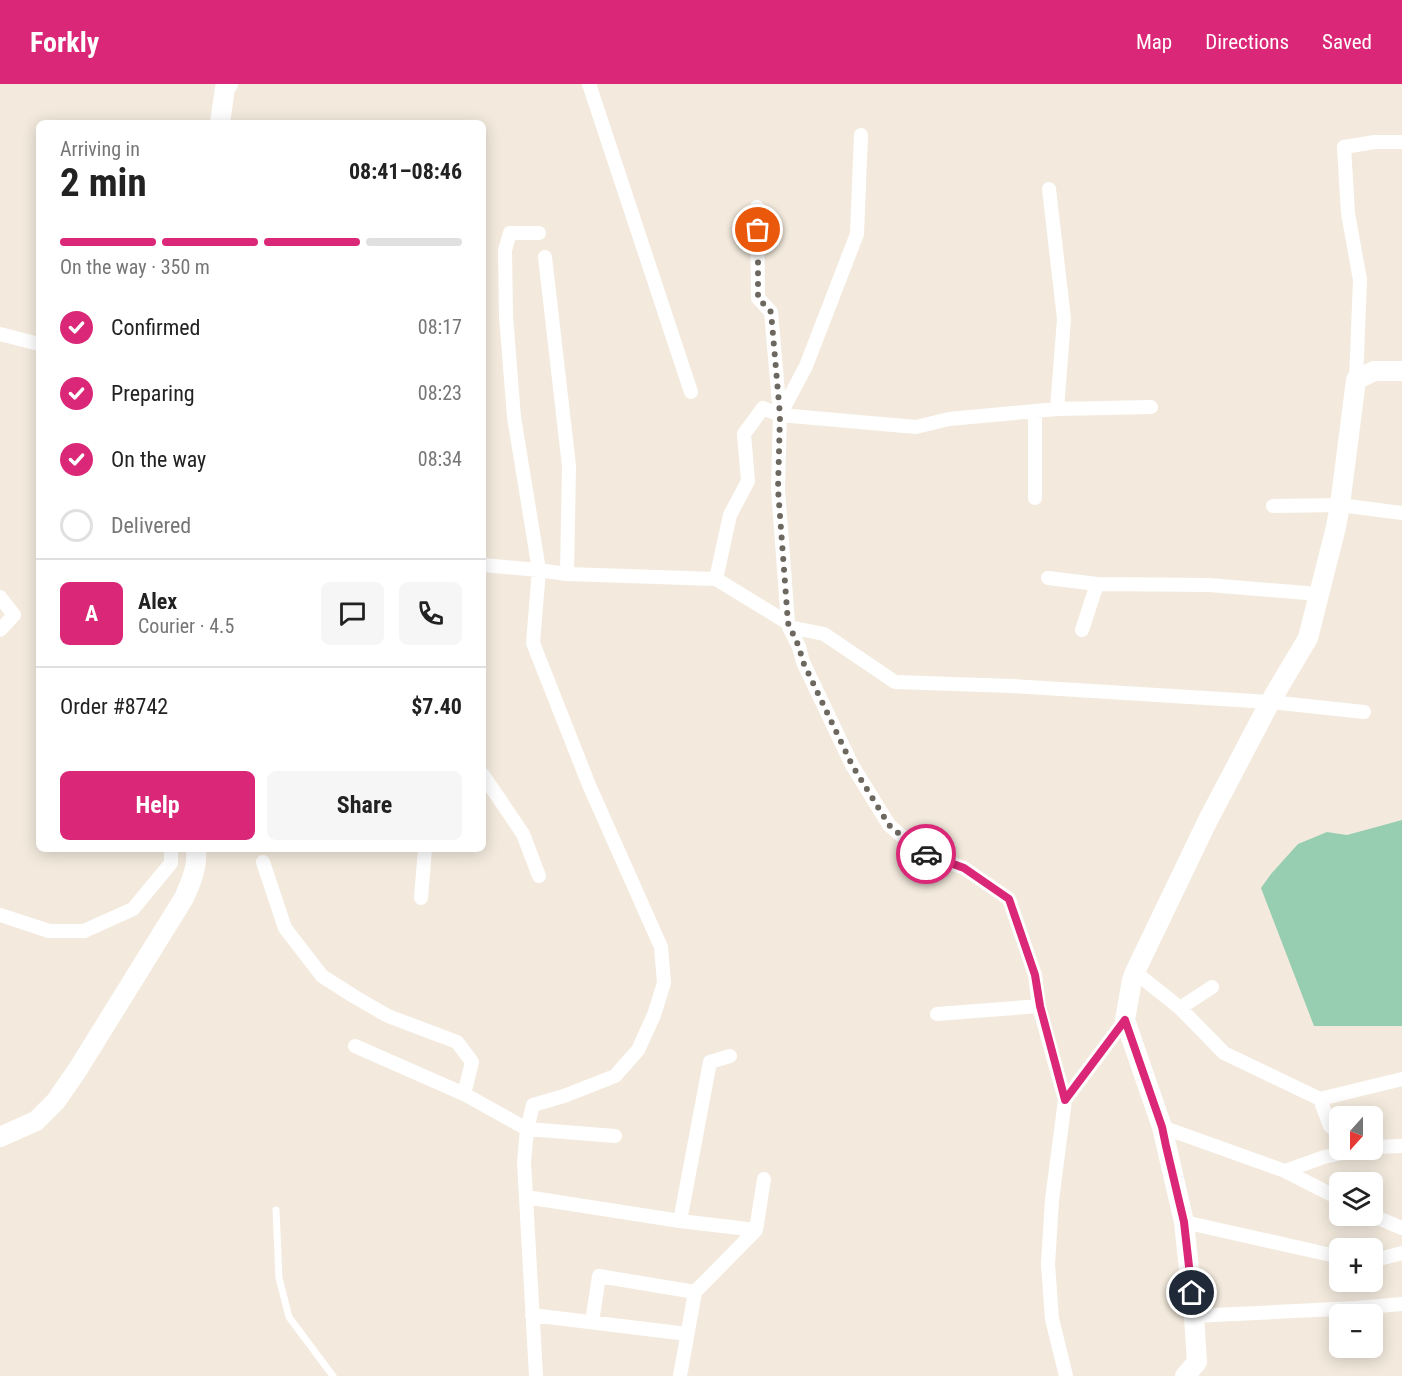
<!DOCTYPE html>
<html lang="en">
<head>
<meta charset="utf-8">
<style>
  :root { --surface:#fff; --page:#f6f6f6; --text:#222; --muted:#767676; --line:#e0e0e0; --accent:#db2777 }
  body { margin:0; font-family:"Roboto Condensed",sans-serif; background:var(--page); color:var(--text); height:100vh; display:flex; flex-direction:column; font-size:22px; white-space:nowrap }
  * { box-sizing:border-box; margin:0 }
  p { font-size:20px; color:var(--muted) }
  .icon { flex:none; width:33px; height:33px; fill:none; stroke:currentColor; stroke-width:2; stroke-linecap:round; stroke-linejoin:round }
  .map { position:relative; flex:1; overflow:hidden }
  .side { position:absolute; left:36px; top:36px; width:450px; height:732px; display:flex; flex-direction:column; background:var(--surface); border-radius:9px; box-shadow:0 3px 15px #0003 }
  .side>* { flex:none }
  .needle { width:39px; rotate:201deg }
  .buttons { position:absolute; left:1329px; top:1022px; display:grid; gap:12px }
  .buttons a { display:grid; place-items:center; width:54px; height:54px; border-radius:9px; background:var(--surface); box-shadow:0 3px 15px #0003; font-size:30px }
  .pin { position:absolute; display:grid; place-items:center; width:51px; height:51px; color:#fff; margin:-26px; border:3px solid #fff; border-radius:50%; box-shadow:0 2px 6px #0007 }
  .courier { position:absolute; display:grid; place-items:center; width:60px; height:60px; margin:-30px; border:4px solid #db2777; border-radius:50%; background:#fff; color:#222; box-shadow:0 2px 8px #0007 }
  .headline em { font-style:normal; font-weight:700 }
  .headline div { display:flex; flex-direction:column-reverse }
  .headline { display:flex; align-items:center; justify-content:space-between; height:102px; padding:0 24px }
  h1 { font-size:39px; font-weight:700; line-height:45px }
  .bar { display:grid; grid-template-columns:repeat(4,1fr); gap:9px 6px; align-content:center; height:72px; padding:0 24px }
  .bar i { height:8px; border-radius:4px; background:var(--line) }
  .bar .on { background:var(--accent) }
  .bar p { grid-column:span 4 }
  .line { display:flex; align-items:center; gap:15px; padding:0 24px; border-top:2px solid var(--line) }
  .line div { flex:1 }
  .round { display:grid; place-items:center; flex:none; width:63px; height:63px; border-radius:9px; background:var(--page) }
  ol { padding:0 24px; list-style:none }
  li { display:flex; align-items:center; gap:18px; height:66px }
  li p { margin-inline-start:auto }
  li .icon { padding:6px; border-radius:50%; background:var(--accent); color:#fff; stroke-width:4 }
  li:last-child { color:var(--muted) }
  li i { width:33px; height:33px; border:3px solid var(--line); border-radius:50% }
  .action { display:flex; gap:12px; margin-top:auto; padding:12px 24px }
  .action a { flex:1; height:69px; border-radius:9px; background:var(--accent); color:#fff; font-size:24px; font-weight:700; line-height:69px; text-align:center }
  .action a+a { background:var(--page); color:var(--text) }
  header { display:flex; align-items:center; gap:36px; box-sizing:border-box; height:84px; padding:0 30px; background:var(--accent); color:#fff }
  header strong { font-size:28px }
  nav { display:flex; gap:33px; margin-inline-start:auto; font-size:21px }
  .map>svg:first-child { display:block }
</style>
</head>
<body>
<header>
<strong>Forkly</strong>
<nav><a>Map</a><a>Directions</a><a>Saved</a></nav>
</header>
<div class="map">
<svg width="1402" height="1292" viewBox="0 0 1402 1292">
  <rect width="100%" height="100%" fill="#f3eadd"/>
  <!-- green -->
  <path fill="#97cdb1" d="M 1402,736 L 1402,942 L 1314,942 L 1261,804 L 1271,790 L 1298,760 L 1327,748 L 1347,751 Z"/>
  <g fill="none" stroke-linecap="round" stroke-linejoin="round">
    <!-- lane -->
    <path stroke="#fff" stroke-width="7" d="M 276,1126 L 279,1194 L 289,1233 L 333,1292"/>
    <!-- street -->
    <path stroke="#fff" stroke-width="14" d="M 589,0 L 691,308
      M 1049,105 L 1064,235 L 1057,325
      M 757,123 L 758,214 L 771,228 L 780,331
      M 545,173 L 569,382 L 567,490
      M 0,250 L 39,260
      M 1356,296 L 1360,196 L 1348,129 L 1344,63 L 1375,58 L 1402,58
      M 780,331 L 916,343 L 949,335 L 1057,325 L 1151,323
      M 780,331 L 806,282 L 857,150 L 861,51
      M 1035,414 L 1035,327
      M 1273,422 L 1340,421 L 1402,429
      M 483,481 L 539,486 L 567,490 L 716,495 L 788,539 L 789,543 L 824,550 L 895,598 L 1012,602 L 1270,618 L 1364,628
      M 1048,494 L 1097,500
      M 716,495 L 730,431 L 748,397 L 744,350 L 763,324 L 780,331 L 778,405 L 788,539
      M 0,513 L 14,531 L 0,546
      M 789,543 L 799,563 L 803,578 L 852,681 L 889,741 L 920,768 L 964,784 L 1009,815 L 1035,891 L 1039,922 L 1065,1016 L 1052,1116 L 1048,1180 L 1052,1235 L 1066,1292
      M 1082,546 L 1097,500 L 1209,501 L 1319,510
      M 483,691 L 523,750 L 539,792
      M 263,778 L 285,844 L 322,892 L 355,913 L 388,932 L 457,958 L 472,978 L 464,1010
      M 421,814 L 425,765
      M 0,831 L 49,847 L 84,847 L 133,825 L 171,779 L 171,765
      M 1135,888 L 1180,924 L 1224,969 L 1320,1015 L 1402,995
      M 1180,924 L 1212,903
      M 937,930 L 1039,922
      M 355,962 L 464,1010 L 527,1045 L 615,1052
      M 1320,1015 L 1330,1042 L 1340,1050
      M 1065,1016 L 1125,936
      M 1162,1043 L 1285,1087 L 1340,1115
      M 1372,1063 L 1402,1062
      M 1285,1087 L 1324,1073 L 1361,1065
      M 526,1113 L 680,1137 L 710,978 L 730,972
      M 1371,1131 L 1402,1144
      M 680,1137 L 756,1146
      M 1184,1138 L 1340,1173
      M 1372,1175 L 1379,1175 L 1402,1169
      M 532,1231 L 687,1250
      M 1194,1232 L 1357,1224 L 1402,1220
      M 592,1238 L 599,1192 L 695,1208
      M 536,1292 L 524,1078 L 527,1045 L 533,1021 L 564,1012 L 615,992 L 638,966 L 654,931 L 664,899 L 661,863 L 589,701 L 533,559 L 539,486 L 514,333 L 506,232 L 505,166 L 510,149 L 539,149
      M 680,1292 L 695,1208 L 756,1146 L 764,1095"/>
    <!-- secondary -->
    <path stroke="#fff" stroke-width="20" d="M 220,39 L 225,4 L 228,0
      M 0,1053 L 36,1037 L 56,1017 L 78,985 L 184,814 C 191,798 198,783 196,765
      M 1185,1292 L 1197,1278 L 1194,1232 L 1184,1138 L 1162,1043 L 1125,936 L 1132,896 L 1135,888 L 1207,738 L 1270,618 L 1308,554 L 1336,443 L 1340,421 L 1356,296 L 1374,287 L 1402,287"/>
  </g>
  <g fill="none" stroke-linecap="round" stroke-linejoin="round">
    <!-- done -->
    <path stroke="#6c675f" stroke-width="6" stroke-dasharray="0 10.8" d="M 758,146 L 758,214 L 771,228 L 780,331 L 778,405 L 788,539 L 799,563 L 803,578 L 852,681 L 889,741 L 920,768 L 926,770"/>
    <!-- route -->
    <path stroke="#db2777" stroke-width="8" d="M 926,770 L 964,784 L 1009,815 L 1035,891 L 1040,922 L 1065,1016 L 1125,936 L 1162,1043 L 1166,1062 L 1184,1138 L 1192,1209"/>
  </g>
</svg>
<div class="buttons">
<a><svg class="needle" viewBox="-14 -14 28 28"><path d="M0-13l5 13h-10z" fill="#e53935"/><path d="M0 13l5-13h-10z" fill="#767676"/></svg></a>
<a><svg class="icon" aria-label="layers" viewBox="0 0 24 24"><path d="M12 4l9 5-9 5-9-5zM3 14l9 5 9-5"/></svg></a>
<a>+</a>
<a>−</a>
</div>
<div class="pin" style="left:758px;top:146px;background:#ea580c"><svg class="icon" aria-label="bag" viewBox="0 0 24 24"><path d="M5 8h14l-1 12H6zM9 8a3 3 0 0 1 6 0"/></svg></div>
<div class="pin" style="left:1192px;top:1209px;background:#1f2937"><svg class="icon" aria-label="home" viewBox="0 0 24 24"><path d="M3 11l9-7 9 7M6 9v11h12V9"/></svg></div>
<div class="courier" style="left:926px;top:770px"><svg class="icon" aria-label="car" viewBox="0 0 24 24"><path d="M5 17H2v-5l4-1 3-4h7l3 4 3 1v5h-3M9 17h6M6 11h13"/><circle cx="7" cy="17" r="2"/><circle cx="17" cy="17" r="2"/></svg></div>
<section class="side">
<div class="headline"><div><h1>2 min</h1><p>Arriving in</p></div><em>08:41–08:46</em></div>
<div class="bar"><i class="on"></i><i class="on"></i><i class="on"></i><i></i><p>On the way · 350 m</p></div>
<ol>
<li><svg class="icon" aria-label="check" viewBox="0 0 24 24"><path d="M5 12l5 5 9-10"/></svg>Confirmed<p>08:17</p></li>
<li><svg class="icon" aria-label="check" viewBox="0 0 24 24"><path d="M5 12l5 5 9-10"/></svg>Preparing<p>08:23</p></li>
<li><svg class="icon" aria-label="check" viewBox="0 0 24 24"><path d="M5 12l5 5 9-10"/></svg>On the way<p>08:34</p></li>
<li><i></i>Delivered</li>
</ol>
<div class="line" style="height:108px"><b class="round" style="background:var(--accent);color:#fff">A</b><div><b>Alex</b><p>Courier · 4.5</p></div><a class="round"><svg class="icon" aria-label="chat" viewBox="0 0 24 24"><path d="M4 5h16v11H9l-5 4z"/></svg></a><a class="round"><svg class="icon" aria-label="phone" viewBox="0 0 24 24"><path d="M5 4h4l2 5-3 2q2 4 5 5l2-3 5 2v4C11 20 4 13 5 4z"/></svg></a></div>
<div class="line" style="height:78px"><div>Order #8742</div><b>$7.40</b></div>
<div class="action"><a>Help</a><a>Share</a></div>
</section>
</div>
</body>
</html>
